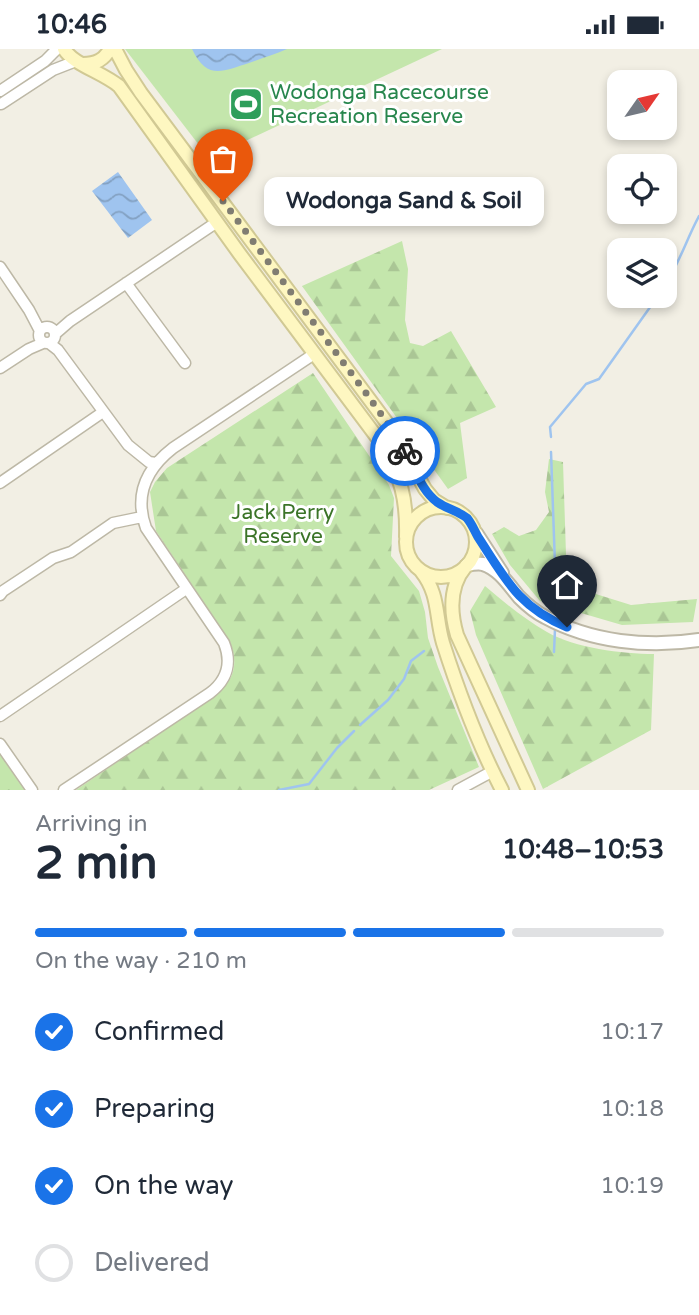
<!DOCTYPE html>
<html lang="en">
<head>
<meta charset="utf-8">
<style>
  :root { --surface:#fff; --page:#f6f6f7; --text:#1f2937; --muted:#747a83; --line:#e0e1e3; --accent:#1a73e8 }
  body { margin:0; font-family:"Varela Round",sans-serif; background:var(--page); color:var(--text); height:100vh; display:flex; flex-direction:column; font-size:26px; white-space:nowrap }
  * { box-sizing:border-box; margin:0 }
  p { font-size:23px; color:var(--muted) }
  .icon { flex:none; width:38px; height:38px; fill:none; stroke:currentColor; stroke-width:2; stroke-linecap:round; stroke-linejoin:round }
  .map { position:relative; height:741px; overflow:hidden }
  .panel { display:flex; flex-direction:column; background:var(--surface); flex:1 }
  .panel>* { flex:none }
  .needle { width:46px; rotate:56deg }
  .fabs { position:absolute; left:607px; top:21px; display:grid; gap:14px }
  .fabs a { display:grid; place-items:center; width:70px; height:70px; border-radius:14px; background:var(--surface); box-shadow:0 4px 10px #0003; font-size:35px }
  .pin { position:absolute; display:grid; place-items:center; width:60px; height:60px; color:#fff; margin:-72px -30px; border-radius:50% 50% 50% 0; rotate:-45deg; box-shadow:0 0 7px #0007 }
  .pin .icon { rotate:45deg }
  .courier { position:absolute; display:grid; place-items:center; width:70px; height:70px; margin:-35px; border:5px solid #1a73e8; border-radius:50%; background:#fff; color:#222; box-shadow:0 2px 9px #0007 }
  .bubble { position:absolute; height:49px; border-radius:14px; background:var(--surface); box-shadow:0 4px 10px #0003; font-size:23px; font-weight:700; line-height:49px; text-align:center }
  .summary em { font-style:normal; font-weight:700 }
  .summary div { display:flex; flex-direction:column-reverse }
  .summary { display:flex; align-items:center; justify-content:space-between; height:119px; padding:0 35px }
  h1 { font-size:46px; font-weight:700; line-height:52px }
  .bar { display:grid; grid-template-columns:repeat(4,1fr); gap:10px 7px; align-content:center; height:84px; padding:0 35px }
  .bar i { height:9px; border-radius:5px; background:var(--line) }
  .bar .active { background:var(--accent) }
  .bar p { grid-column:span 4 }
  ol { padding:0 35px; list-style:none }
  li { display:flex; align-items:center; gap:21px; height:77px }
  li p { margin-inline-start:auto }
  li .icon { padding:7px; border-radius:50%; background:var(--accent); color:#fff; stroke-width:4 }
  li:last-child { color:var(--muted) }
  li i { width:38px; height:38px; border:4px solid var(--line); border-radius:50% }
  .status { display:flex; justify-content:space-between; align-items:center; height:49px; padding:0 35px; background:var(--surface); direction:ltr }
  .status svg { height:19px; fill:currentColor }
  .map>svg:first-child { display:block }
</style>
</head>
<body>
<div class="status"><b>10:46</b><svg viewBox="0 0 49 12"><path d="M0 12V9h3v3zM5 12V6h3v6zM10 12V3h3v9zM15 12V0h3v12zM26 1h20v11H26zM47 4h2v5h-2z"/></svg></div>
<div class="map">
<svg width="699" height="741" viewBox="0 0 699 741">
  <defs>
    <pattern id="forest-firs" width="22" height="20" patternUnits="userSpaceOnUse" patternTransform="scale(1.75)"><rect width="22" height="20" fill="#c4e6ac"/><path d="M5 1l3.5 6h-7zM16 11l3.5 6h-7z" fill="#aac695"/></pattern>
    <pattern id="park-tufts" width="24" height="20" patternUnits="userSpaceOnUse" patternTransform="scale(1.75)"><rect width="24" height="20" fill="#c4e6ac"/><path d="M3 7l-1-3M5 7V3M7 7l1-3M15 17l-1-3M17 17v-4M19 17l1-3" fill="none" stroke="#aac695"/></pattern>
    <pattern id="water-waves" width="16" height="10" patternUnits="userSpaceOnUse" patternTransform="scale(1.75)"><rect width="16" height="10" fill="#9fc4ef"/><path d="M0 5q4-4 8 0t8 0" fill="none" stroke="#83a1c2"/></pattern>
  </defs>
  <rect width="100%" height="100%" fill="#f2efe4"/>
  <!-- forest -->
  <path fill="url(#forest-firs)" d="M 402,192 L 408,220 L 405,271 L 410,294 L 423,297 L 451,282 L 496,358 L 460,374 L 467,429 L 448,440 L 302,237 Z
    M 313,324 L 389,436 L 394,449 L 391,507 L 419,542 L 425,563 L 428,589 L 438,618 L 479,718 L 429,741 L 76,741 L 219,644 C 235,628 238,614 230,593 L 156,482 L 150,443 L 155,433 L 167,419 Z
    M 549,410 L 563,413 L 567,536 L 631,556 L 697,550 L 693,573 L 622,576 L 540,552 L 510,516 L 492,485 L 504,478 L 519,487 L 536,481 L 549,463 L 545,443 Z
    M 485,537 C 505,554 524,570 547,583 C 575,599 622,605 654,605 L 651,681 L 543,740 L 476,586 L 470,562 Z"/>
  <!-- park -->
  <path fill="url(#park-tufts)" d="M 0,704 L 25,741 L 0,741 Z"/>
  <!-- pitch -->
  <path fill="#c4e6ac" d="M 125,0 L 442,0 L 209,109 Z"/>
  <!-- water -->
  <path fill="url(#water-waves)" d="M 192,0 L 287,0 C 274,6 262,9 249,14 C 223,22 207,32 192,0 Z
    M 118,123 L 152,171 L 128,189 L 92,142 Z"/>
  <g fill="none" stroke-linecap="round" stroke-linejoin="round">
    <!-- stream -->
    <path stroke="#9fc4ef" stroke-width="2.5" d="M 665,236 C 679,215 687,189 699,167
      M 551,388 L 550,378 L 586,335 L 599,330 L 658,247
      M 551,403 L 555,516 L 555,565
      M 554,603 L 555,580
      M 360,676 L 388,651 L 404,630 L 411,612 L 424,602
      M 279,741 L 309,735 L 337,699 L 354,682"/>
    <!-- minor casing -->
    <g stroke="#bdb8a6" stroke-width="13">
      <path id="minor" d="M 0,42 L 45,12 L 57,0
        M 1,55 L 53,21 L 76,12
        M 0,218 L 29,261 L 40,282
        M 126,234 L 185,314
        M39 286a8 8 0 1 1 16 0a8 8 0 1 1-16 0Z
        M 55,285 L 70,272 L 217,173
        M 49,294 L 58,301 L 128,396 L 149,413 L 156,414
        M 0,319 L 29,300 L 43,294
        M 0,434 L 103,363
        M 0,546 L 3,542 L 53,509 L 71,503 L 113,474 L 142,468
        M 0,667 L 186,540
        M 0,695 L 32,741
        M 64,741 L 210,644 C 227,631 232,614 224,594 L 146,479 C 134,446 146,420 173,399 L 314,305
        M 458,741 L 493,722"/>
    </g>
    <!-- tertiary casing -->
    <g stroke="#bdb8a6" stroke-width="16">
      <path id="tertiary" d="M 476,484 L 502,524
        M 467,516 C 472,515 478,514 483,515 C 499,520 509,536 519,548 C 527,556 535,563 545,568 C 591,593 648,599 699,591"/>
    </g>
    <!-- secondary casing -->
    <g stroke="#d1c994" stroke-width="16">
      <path id="secondary" d="M 64,0 C 74,16 102,23 119,37 L 239,204 L 382,395 C 401,428 407,450 406,488
        M 115,0 L 126,21 L 141,44 L 393,382 L 425,440 L 434,451 L 447,459
        M 83,15 C 96,15 104,11 110,0
        M406 493a35 35 0 1 1 70 0a35 35 0 1 1-70 0Z
        M 466,517 C 449,537 450,562 457,586 L 528,741
        M 421,522 C 440,546 435,567 443,594 C 459,644 478,695 502,741"/>
    </g>
    <!-- minor -->
    <use href="#minor" stroke="#fff" stroke-width="10"/>
    <!-- tertiary -->
    <use href="#tertiary" stroke="#fff" stroke-width="12"/>
    <!-- secondary -->
    <use href="#secondary" stroke="#fef7c1" stroke-width="12"/>
  </g>
  <g fill="none" stroke-linecap="round" stroke-linejoin="round">
    <!-- done -->
    <path stroke="#807d72" stroke-width="7" stroke-dasharray="0 12.6" d="M 223,152 L 366,344 L 393,382 L 405,402"/>
    <!-- route -->
    <path stroke="#1a73e8" stroke-width="9" d="M 405,402 C 416,420 420,440 437,453 C 447,460 458,462 467,469 C 472,475 474,481 478,488 C 505,529 518,558 567,578"/>
  </g>
  <!-- icons -->
  <defs>
    <g id="stadium-square" transform="scale(1.75)"><rect x="-9" y="-9" width="18" height="18" rx="4" fill="#2e9e5b" stroke="#fff"/><path d="M0-5a6.5 5 0 1 0 0 10a6.5 5 0 1 0 0-10ZM-3.5-1.8h7v3.6h-7Z" fill="#fff"/></g>
  </defs>
  <g fill-rule="evenodd">
    <use href="#stadium-square" x="246" y="55"/>
  </g>
  <g text-anchor="middle" stroke-width="6" stroke-linejoin="round" paint-order="stroke">
    <!-- leisure labels -->
    <g font-size="21" fill="#27864d" stroke="#fff" text-anchor="start">
      <text x="270" y="50">Wodonga Racecourse<tspan x="270" dy="24">Recreation Reserve</tspan></text>
    </g>
    <!-- park labels -->
    <g font-size="21" fill="#3b7428" stroke="#fff">
      <text x="283" y="470">Jack Perry<tspan x="283" dy="24">Reserve</tspan></text>
    </g>
  </g>
</svg>
<div class="fabs">
<a><svg class="needle" viewBox="-14 -14 28 28"><path d="M0-13l5 13h-10z" fill="#e53935"/><path d="M0 13l5-13h-10z" fill="#747a83"/></svg></a>
<a><svg class="icon" aria-label="locate" viewBox="0 0 24 24"><circle cx="12" cy="12" r="6"/><path d="M12 2v4M12 18v4M2 12h4M18 12h4"/></svg></a>
<a><svg class="icon" aria-label="layers" viewBox="0 0 24 24"><path d="M12 4l9 5-9 5-9-5zM3 14l9 5 9-5"/></svg></a>
</div>
<div class="pin" style="left:223px;top:152px;background:#ea580c"><svg class="icon" aria-label="bag" viewBox="0 0 24 24"><path d="M5 8h14l-1 12H6zM9 8a3 3 0 0 1 6 0"/></svg></div>
<div class="pin" style="left:567px;top:578px;background:#1f2937"><svg class="icon" aria-label="home" viewBox="0 0 24 24"><path d="M3 11l9-7 9 7M6 9v11h12V9"/></svg></div>
<div class="courier" style="left:405px;top:402px"><svg class="icon" aria-label="bike" viewBox="0 0 24 24"><circle cx="6" cy="16" r="4"/><circle cx="18" cy="16" r="4"/><path d="M6 16l4-8h5l3 8M10 8l3 8H6M13 5h3"/></svg></div>
<div class="bubble" style="left:264px;top:128px;width:280px">Wodonga Sand &amp; Soil</div>
</div>
<section class="panel">
<div class="summary"><div><h1>2 min</h1><p>Arriving in</p></div><em>10:48–10:53</em></div>
<div class="bar"><i class="active"></i><i class="active"></i><i class="active"></i><i></i><p>On the way · 210 m</p></div>
<ol>
<li><svg class="icon" aria-label="check" viewBox="0 0 24 24"><path d="M5 12l5 5 9-10"/></svg>Confirmed<p>10:17</p></li>
<li><svg class="icon" aria-label="check" viewBox="0 0 24 24"><path d="M5 12l5 5 9-10"/></svg>Preparing<p>10:18</p></li>
<li><svg class="icon" aria-label="check" viewBox="0 0 24 24"><path d="M5 12l5 5 9-10"/></svg>On the way<p>10:19</p></li>
<li><i></i>Delivered</li>
</ol>
</section>
</body>
</html>
